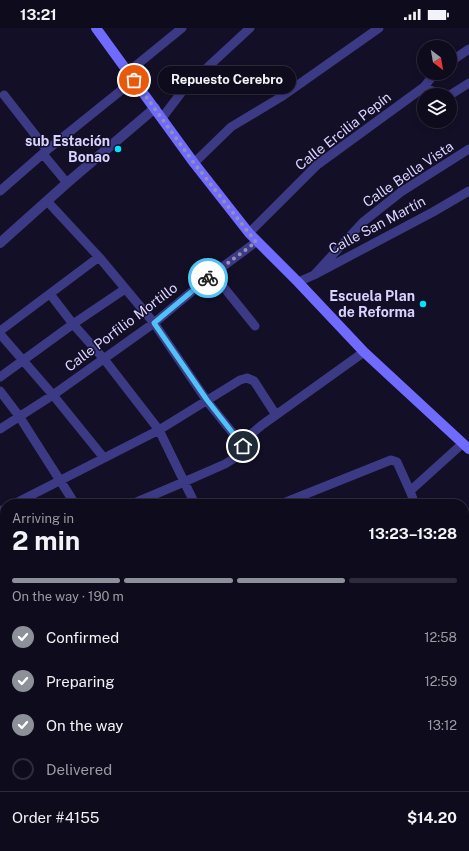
<!DOCTYPE html>
<html lang="en">
<head>
<meta charset="utf-8">
<style>
  :root { --surface:#0e0b1c; --page:#171425; --text:#f1f3f6; --muted:#9b9ba3; --line:#2e2b3b; --accent:#8c9099 }
  body { margin:0; font-family:"Public Sans",sans-serif; background:var(--page); color:var(--text); height:100vh; display:flex; flex-direction:column; font-size:15px; white-space:nowrap }
  * { box-sizing:border-box; margin:0 }
  p { font-size:13px; color:var(--muted) }
  .icon { flex:none; width:22px; height:22px; fill:none; stroke:currentColor; stroke-width:2; stroke-linecap:round; stroke-linejoin:round }
  .map { position:relative; flex:1; overflow:hidden }
  .panel { position:absolute; left:0px; top:471px; width:469px; height:352px; display:flex; flex-direction:column; background:var(--surface); border-radius:16px 16px 0 0; box-shadow:0 2px 6px #0003,0 0 0 1px var(--line) }
  .panel>* { flex:none }
  .needle { width:26px; rotate:149deg }
  .fabs { position:absolute; left:417px; top:12px; display:grid; gap:8px }
  .fabs a { display:grid; place-items:center; width:40px; height:40px; border-radius:50%; background:var(--surface); box-shadow:0 2px 6px #0003,0 0 0 1px var(--line); font-size:20px }
  .pin { position:absolute; display:grid; place-items:center; width:34px; height:34px; color:#fff; margin:-17px; border:2px solid #fff; border-radius:50%; box-shadow:0 1px 4px #0007 }
  .courier { position:absolute; display:grid; place-items:center; width:40px; height:40px; margin:-20px; border:3px solid #4fc3f7; border-radius:50%; background:#fff; color:#222; box-shadow:0 1px 5px #0007 }
  .bubble { position:absolute; height:28px; border-radius:14px; background:var(--surface); box-shadow:0 2px 6px #0003,0 0 0 1px var(--line); font-size:13px; font-weight:700; line-height:28px; text-align:center }
  .headline em { font-style:normal; font-weight:700 }
  .headline div { display:flex; flex-direction:column-reverse }
  .headline { display:flex; align-items:center; justify-content:space-between; height:68px; padding:0 12px }
  h1 { font-size:26px; font-weight:700; line-height:30px }
  .bar { display:grid; grid-template-columns:repeat(4,1fr); gap:6px 4px; align-content:center; height:48px; padding:0 12px }
  .bar i { height:5px; border-radius:3px; background:var(--line) }
  .bar .selected { background:var(--accent) }
  .bar p { grid-column:span 4 }
  .line { display:flex; align-items:center; gap:10px; padding:0 12px; border-top:1px solid var(--line) }
  .line div { flex:1 }
  ol { padding:0 12px; list-style:none }
  li { display:flex; align-items:center; gap:12px; height:44px }
  li p { margin-inline-start:auto }
  li .icon { padding:4px; border-radius:50%; background:var(--accent); color:#fff; stroke-width:4 }
  li:last-child { color:var(--muted) }
  li i { width:22px; height:22px; border:2px solid var(--line); border-radius:50% }
  .status { display:flex; justify-content:space-between; align-items:center; height:28px; padding:0 20px; background:var(--surface); direction:ltr }
  .status svg { height:11px; fill:currentColor }
  .map>svg:first-child { display:block }
</style>
</head>
<body>
<div class="status"><b>13:21</b><svg viewBox="0 0 49 12"><path d="M0 12V9h3v3zM5 12V6h3v6zM10 12V3h3v9zM15 12V0h3v12zM26 1h20v11H26zM47 4h2v5h-2z"/></svg></div>
<div class="map">
<svg width="469" height="823" viewBox="0 0 469 823">
  <rect width="100%" height="100%" fill="#130f26"/>
  <g fill="none" stroke-linecap="round" stroke-linejoin="round">
    <!-- minor -->
    <path stroke="#3d3a85" stroke-width="9" d="M 450,34 L 469,21
      M 128,44 L 182,0
      M 424,59 L 441,67
      M 4,67 L 47,122
      M 450,67 L 469,55
      M 162,90 L 184,61 L 250,0
      M 43,126 L 67,155
      M 194,135 L 231,99 L 281,69 L 379,0
      M 0,163 L 47,122 L 134,52
      M 47,173 L 99,229 L 154,295 L 207,373 L 243,418
      M 249,205 L 317,137 L 424,59 L 435,45
      M 213,246 L 255,298
      M 314,247 L 363,194 L 401,164 L 469,121
      M 298,254 L 314,247 L 433,184 L 469,163
      M 50,266 L 73,296 L 104,331 L 159,402 L 195,476
      M 0,303 L 99,229
      M 0,306 L 53,367 L 104,430
      M 0,349 L 73,296 L 125,261
      M 0,363 L 19,388 L 75,476
      M 0,401 L 53,367 L 154,295 L 213,246 L 256,214
      M 14,476 L 159,402 L 240,352 L 247,350 L 254,353 L 276,387
      M 132,476 L 184,454 L 225,436 L 238,428 L 250,407 L 262,397 L 364,324
      M 281,476 L 391,432 L 397,434 L 410,463
      M 415,476 L 410,463 L 462,416
      M 0,483 L 5,481
      M 0,508 L 5,516
      M 0,586 L 5,584
      M 0,602 L 5,612
      M 0,625 L 5,623
      M 0,675 L 5,674
      M 0,705 L 5,740
      M 0,779 L 5,778
      M 18,818 L 19,823
      M 76,818 L 77,823
      M 383,818 L 383,823"/>
    <!-- tertiary -->
    <path stroke="#3d3a85" stroke-width="10" d="M 0,215 L 67,155 L 155,80
      M 464,545 L 469,538
      M 464,763 L 469,764
      M 107,823 L 113,818
      M 447,823 L 447,818"/>
    <!-- secondary -->
    <path stroke="#6f6bff" stroke-width="10" d="M 96,0 L 194,135 L 249,205 L 298,254 L 364,324 L 469,421"/>
  </g>
  <g fill="none" stroke-linecap="round" stroke-linejoin="round">
    <!-- done -->
    <path stroke="#948fb3" stroke-width="4" stroke-dasharray="0 7.2" d="M 134,52 L 194,135 L 256,214 L 208,250"/>
    <!-- route -->
    <path stroke="#4fc3f7" stroke-width="5" d="M 208,250 L 154,295 L 207,372 L 243,418"/>
  </g>
  <!-- markers -->
  <g fill="#00e5ff" stroke="#130f26" stroke-width="1.5">
    <circle cx="118" cy="121" r="4"/>
    <circle cx="423" cy="276" r="4"/>
  </g>
  <g text-anchor="middle" stroke-width="3" stroke-linejoin="round" paint-order="stroke">
    <!-- street labels -->
    <g font-size="14" fill="#d9d4ff" stroke="#130f26">
      <text transform="translate(343 103) rotate(-38)" y="5">Calle Ercilia Pepín</text>
      <text transform="translate(408 146) rotate(-34)" y="5">Calle Bella Vista</text>
      <text transform="translate(377 197) rotate(-28)" y="5">Calle San Martín</text>
      <text transform="translate(121 299) rotate(-37)" y="5">Calle Porfilio Mortillo</text>
    </g>
    <!-- poi labels -->
    <g font-size="14" font-weight="bold" fill="#d9d4ff" stroke="#130f26" text-anchor="end">
      <text x="110" y="118">sub Estación<tspan x="110" dy="16">Bonao</tspan></text>
      <text x="415" y="273">Escuela Plan<tspan x="415" dy="16">de Reforma</tspan></text>
    </g>
  </g>
</svg>
<div class="fabs">
<a><svg class="needle" viewBox="-14 -14 28 28"><path d="M0-13l5 13h-10z" fill="#e53935"/><path d="M0 13l5-13h-10z" fill="#9b9ba3"/></svg></a>
<a><svg class="icon" aria-label="layers" viewBox="0 0 24 24"><path d="M12 4l9 5-9 5-9-5zM3 14l9 5 9-5"/></svg></a>
</div>
<div class="pin" style="left:134px;top:52px;background:#ea580c"><svg class="icon" aria-label="bag" viewBox="0 0 24 24"><path d="M5 8h14l-1 12H6zM9 8a3 3 0 0 1 6 0"/></svg></div>
<div class="pin" style="left:243px;top:418px;background:#1f2937"><svg class="icon" aria-label="home" viewBox="0 0 24 24"><path d="M3 11l9-7 9 7M6 9v11h12V9"/></svg></div>
<div class="courier" style="left:208px;top:250px"><svg class="icon" aria-label="bike" viewBox="0 0 24 24"><circle cx="6" cy="16" r="4"/><circle cx="18" cy="16" r="4"/><path d="M6 16l4-8h5l3 8M10 8l3 8H6M13 5h3"/></svg></div>
<div class="bubble" style="left:158px;top:38px;width:138px">Repuesto Cerebro</div>
<section class="panel">
<div class="headline"><div><h1>2 min</h1><p>Arriving in</p></div><em>13:23–13:28</em></div>
<div class="bar"><i class="selected"></i><i class="selected"></i><i class="selected"></i><i></i><p>On the way · 190 m</p></div>
<ol>
<li><svg class="icon" aria-label="check" viewBox="0 0 24 24"><path d="M5 12l5 5 9-10"/></svg>Confirmed<p>12:58</p></li>
<li><svg class="icon" aria-label="check" viewBox="0 0 24 24"><path d="M5 12l5 5 9-10"/></svg>Preparing<p>12:59</p></li>
<li><svg class="icon" aria-label="check" viewBox="0 0 24 24"><path d="M5 12l5 5 9-10"/></svg>On the way<p>13:12</p></li>
<li><i></i>Delivered</li>
</ol>
<div class="line" style="height:52px"><div>Order #4155</div><b>$14.20</b></div>
</section>
</div>
</body>
</html>
